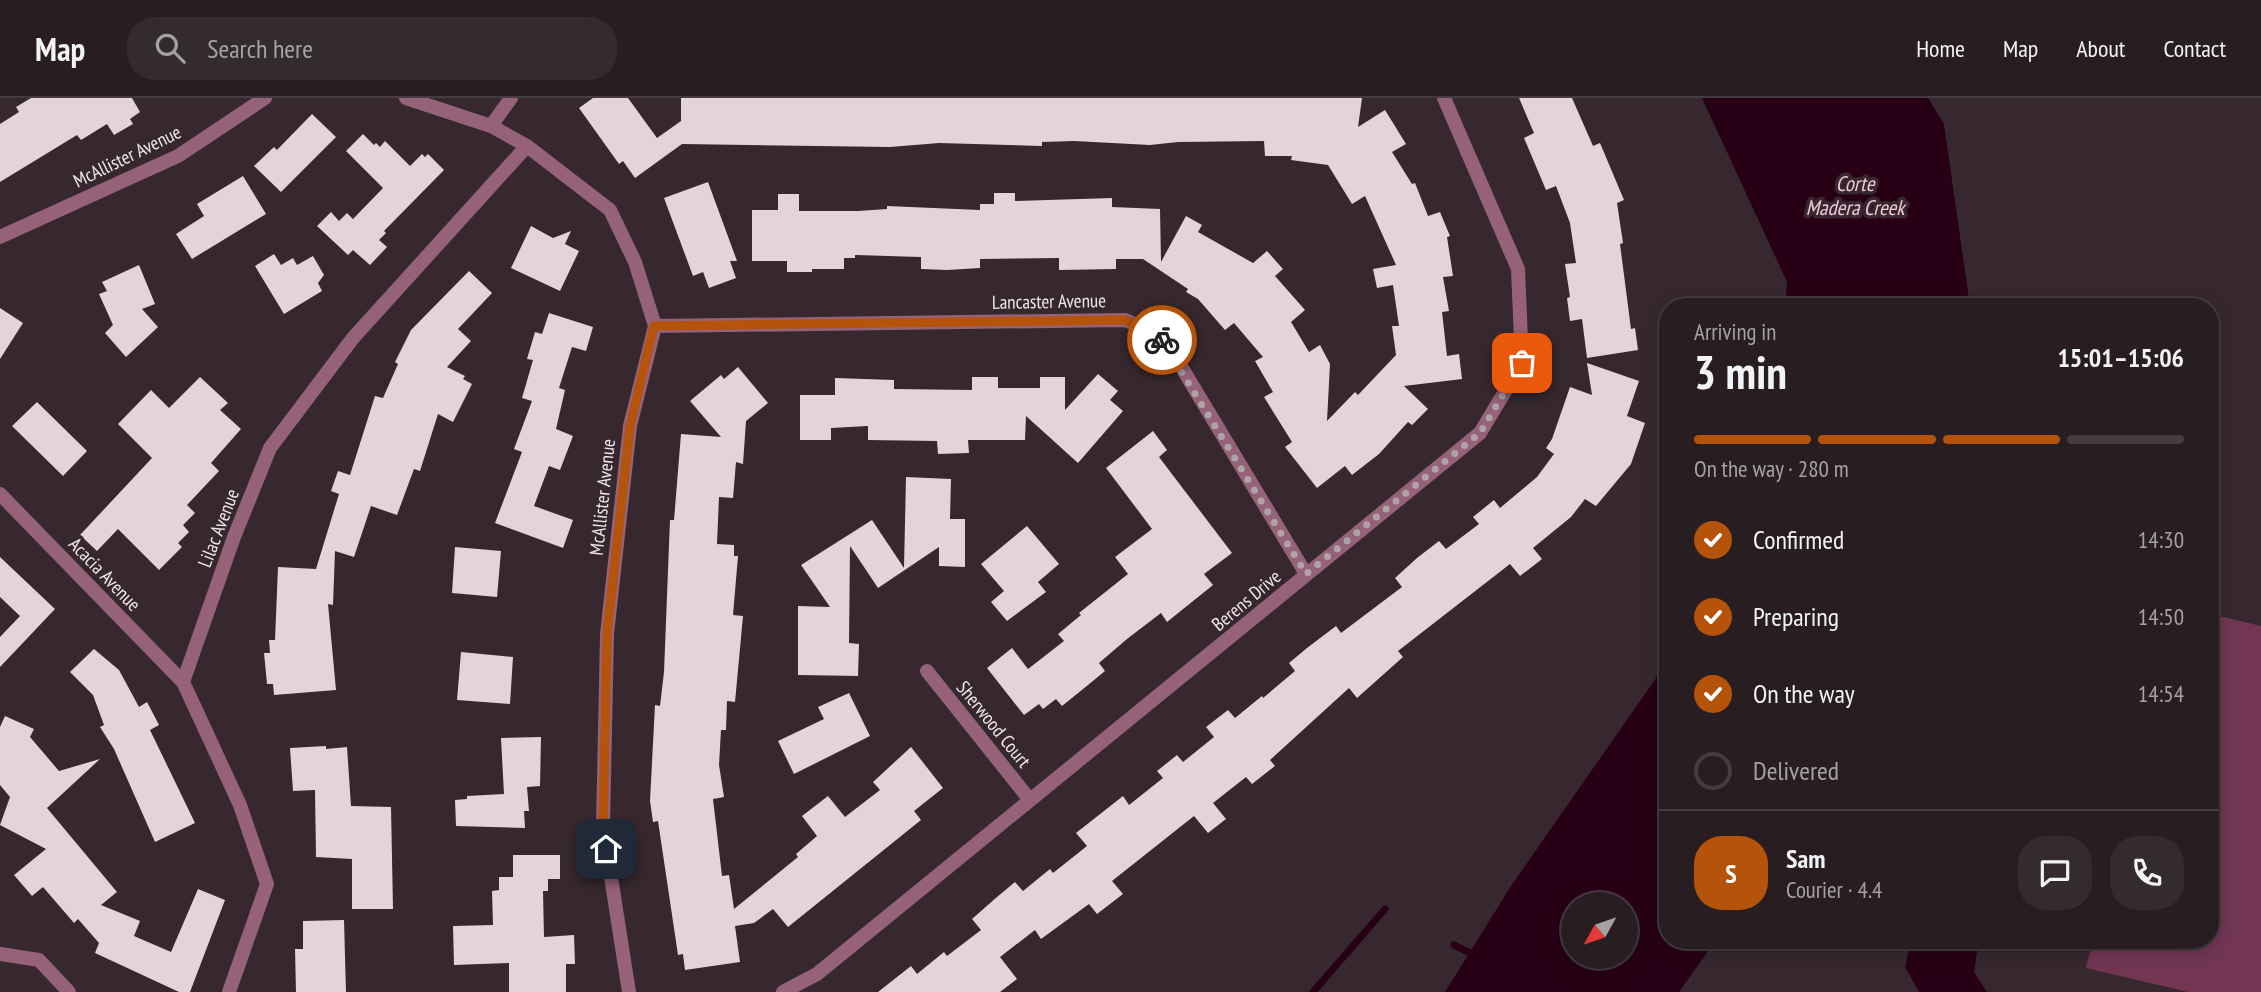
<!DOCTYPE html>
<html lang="en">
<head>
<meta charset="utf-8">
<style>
  :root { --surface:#281e22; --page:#342b2f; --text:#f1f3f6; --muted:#a5a2a5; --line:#443c40; --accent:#b45309 }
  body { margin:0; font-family:"PT Sans Narrow",sans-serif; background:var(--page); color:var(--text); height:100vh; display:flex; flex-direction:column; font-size:26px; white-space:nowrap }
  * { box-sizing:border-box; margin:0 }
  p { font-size:23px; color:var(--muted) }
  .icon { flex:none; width:38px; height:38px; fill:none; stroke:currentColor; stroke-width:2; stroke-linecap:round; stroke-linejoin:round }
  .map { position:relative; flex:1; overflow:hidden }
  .details { position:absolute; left:1659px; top:200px; width:560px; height:651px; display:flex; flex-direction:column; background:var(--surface); border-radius:28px; box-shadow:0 4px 18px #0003,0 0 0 2px var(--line) }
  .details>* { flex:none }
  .needle { width:46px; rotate:230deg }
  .tools { position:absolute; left:1561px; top:794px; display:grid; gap:14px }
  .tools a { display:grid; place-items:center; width:77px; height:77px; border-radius:50%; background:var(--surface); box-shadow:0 4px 18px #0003,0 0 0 2px var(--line); font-size:35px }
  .pin { position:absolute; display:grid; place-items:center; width:60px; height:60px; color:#fff; margin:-30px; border-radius:14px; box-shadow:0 4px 10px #0006 }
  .courier { position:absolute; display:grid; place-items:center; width:70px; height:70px; margin:-35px; border:5px solid #b45309; border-radius:50%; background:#fff; color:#222; box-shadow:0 2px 9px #0007 }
  .summary em { font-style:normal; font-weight:700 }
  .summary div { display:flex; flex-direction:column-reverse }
  .summary { display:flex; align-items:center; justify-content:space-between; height:119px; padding:0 35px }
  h1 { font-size:46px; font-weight:700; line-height:52px }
  .bar { display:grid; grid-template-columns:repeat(4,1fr); gap:10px 7px; align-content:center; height:84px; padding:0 35px }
  .bar i { height:9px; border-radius:5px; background:var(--line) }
  .bar .selected { background:var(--accent) }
  .bar p { grid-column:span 4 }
  .line { display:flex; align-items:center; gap:18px; padding:0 35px; border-top:2px solid var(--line) }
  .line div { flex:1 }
  .round { display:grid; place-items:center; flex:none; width:74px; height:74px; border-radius:28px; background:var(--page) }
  ol { padding:0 35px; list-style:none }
  li { display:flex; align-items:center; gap:21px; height:77px }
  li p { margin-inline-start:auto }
  li .icon { padding:7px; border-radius:50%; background:var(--accent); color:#fff; stroke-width:4 }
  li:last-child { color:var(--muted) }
  li i { width:38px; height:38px; border:4px solid var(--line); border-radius:50% }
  header { display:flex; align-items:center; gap:42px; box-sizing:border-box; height:98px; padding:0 35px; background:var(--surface); border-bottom:2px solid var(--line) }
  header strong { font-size:33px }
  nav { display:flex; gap:38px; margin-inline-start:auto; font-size:24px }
  .search { width:490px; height:63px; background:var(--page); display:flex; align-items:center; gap:18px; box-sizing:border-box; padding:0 24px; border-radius:28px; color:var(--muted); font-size:26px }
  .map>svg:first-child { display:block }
</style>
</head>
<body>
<header>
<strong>Map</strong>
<div class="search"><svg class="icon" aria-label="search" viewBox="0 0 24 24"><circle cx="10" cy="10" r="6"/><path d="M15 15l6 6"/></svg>Search here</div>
<nav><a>Home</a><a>Map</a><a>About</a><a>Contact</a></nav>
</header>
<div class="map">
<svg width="2261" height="894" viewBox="0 0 2261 894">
  <rect width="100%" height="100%" fill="#36282e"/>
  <!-- green -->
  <path fill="#723653" d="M 2210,516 L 2261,528 L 2261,894 L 2188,894 L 2086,870 L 2093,842 L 2210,842 Z"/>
  <!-- water -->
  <path fill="#280015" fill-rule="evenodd" d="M 1702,0 L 1928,0 L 1944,26 L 1970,208 L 1785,208 L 1787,184 Z
    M 1668,563 L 1668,842 L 1716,842 L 1679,894 L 1445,894 L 1511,788 ZM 1573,807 L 1626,807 L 1626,859 L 1573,859 Z
    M 1911,842 L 1979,842 L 1974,874 L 1987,894 L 1919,894 L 1905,869 Z"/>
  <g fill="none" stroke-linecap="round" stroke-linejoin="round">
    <!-- stream -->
    <path stroke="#280015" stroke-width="7" d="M 1454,847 L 1478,859
      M 1313,894 L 1385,811"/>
  </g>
  <!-- building -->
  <path fill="#e5d3da" d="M 31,0 L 132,0 L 140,14 L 130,21 L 133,26 L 114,37 L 107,26 L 81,42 L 77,37 L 0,84 L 0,26 L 19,14 L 16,9 Z
    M 593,0 L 628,0 L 657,40 L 681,23 L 681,0 L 1362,0 L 1358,29 L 1385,12 L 1406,46 L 1392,54 L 1412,86 L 1415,85 L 1428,118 L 1440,114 L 1450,138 L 1447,139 L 1453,178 L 1443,179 L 1449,213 L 1442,214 L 1447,258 L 1459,256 L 1462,281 L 1404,288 L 1428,311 L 1412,327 L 1408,324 L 1379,356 L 1352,377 L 1345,368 L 1317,390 L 1285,349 L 1292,344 L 1264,299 L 1273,294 L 1255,263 L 1263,259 L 1234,225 L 1225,232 L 1198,201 L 1186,194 L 1188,191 L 1143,161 L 1116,161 L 1116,171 L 1059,172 L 1059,160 L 980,161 L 980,170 L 947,172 L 921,171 L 921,159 L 855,157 L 855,160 L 844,160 L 844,171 L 812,171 L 812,174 L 787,174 L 787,163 L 752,163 L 752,112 L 778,112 L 778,96 L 799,96 L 799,113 L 858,113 L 887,111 L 887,108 L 980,112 L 980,106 L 994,106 L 994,95 L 1015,95 L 1015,103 L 1112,100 L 1112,109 L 1160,111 L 1161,164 L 1186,118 L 1202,127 L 1198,134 L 1253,165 L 1267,153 L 1283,171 L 1275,178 L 1305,212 L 1291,224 L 1309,254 L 1320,247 L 1330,266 L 1327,323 L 1355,294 L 1358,297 L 1396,257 L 1392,228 L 1399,228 L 1393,187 L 1377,190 L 1373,171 L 1396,167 L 1365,98 L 1352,106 L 1328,67 L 1291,62 L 1292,58 L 1265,58 L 1264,43 L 1178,44 L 1150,47 L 1074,43 L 1042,44 L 1042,48 L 939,45 L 890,49 L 682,46 L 635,80 L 623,63 L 619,66 L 579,10 Z
    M 1519,0 L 1572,0 L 1593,48 L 1600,45 L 1624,102 L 1617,105 L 1623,145 L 1620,146 L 1631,231 L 1635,230 L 1638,252 L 1587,260 L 1582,221 L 1570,223 L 1567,200 L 1570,199 L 1565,166 L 1576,165 L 1570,125 L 1556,88 L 1546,92 L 1524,40 L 1534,35 Z
    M 312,16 L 336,39 L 281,94 L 254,68 L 274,49 L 277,52 Z
    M 363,36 L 374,47 L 376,45 L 380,49 L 385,43 L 410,68 L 422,56 L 425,59 L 428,56 L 444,72 L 384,133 L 386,135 L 379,142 L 387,149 L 370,167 L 353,152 L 348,157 L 317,128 L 331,114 L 339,123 L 347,115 L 353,121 L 383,90 L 346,53 Z
    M 243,78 L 266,116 L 192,161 L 176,136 L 204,118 L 197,106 Z
    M 708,84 L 737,163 L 730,163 L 736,180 L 709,190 L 703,174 L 693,178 L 664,100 Z
    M 531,128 L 553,140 L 571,133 L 565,146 L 579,153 L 560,193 L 511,170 Z
    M 274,156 L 281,167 L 293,160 L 297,167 L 313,158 L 324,177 L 318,185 L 322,193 L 284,216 L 255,168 Z
    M 139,167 L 155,206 L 142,211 L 158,229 L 126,259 L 105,235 L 113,227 L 99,196 L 107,193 L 102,184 Z
    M 469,173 L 492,195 L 458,231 L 471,243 L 447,269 L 465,278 L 463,281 L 472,286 L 453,324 L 438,316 L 420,373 L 414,371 L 397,417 L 371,408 L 354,459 L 335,453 L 333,507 L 328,506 L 336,592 L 274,597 L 273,586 L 267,586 L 264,555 L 270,555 L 269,542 L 275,542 L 278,469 L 316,471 L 339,396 L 331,393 L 338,373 L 350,377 L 375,298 L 383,300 L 398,266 L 395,264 L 411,232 Z
    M 0,210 L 23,225 L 0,261 Z
    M 549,215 L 593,229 L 586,253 L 572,249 L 559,290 L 565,292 L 556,331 L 573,338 L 560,372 L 549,368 L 534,408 L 573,422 L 563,450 L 495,425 L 522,354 L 514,351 L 532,303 L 522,300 L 533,262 L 527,261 L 535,234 L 542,236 Z
    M 1587,265 L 1639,283 L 1627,318 L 1645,325 L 1631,366 L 1596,408 L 1585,401 L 1571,419 L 1533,450 L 1542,461 L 1520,478 L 1510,466 L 1398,553 L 1403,559 L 1357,600 L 1349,590 L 1270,662 L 1275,668 L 1252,686 L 1246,679 L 1213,705 L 1226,721 L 1208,735 L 1194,718 L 1112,783 L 1123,796 L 1097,816 L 1089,806 L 1041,841 L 1035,832 L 1000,859 L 1017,881 L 1000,894 L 878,894 L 911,868 L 917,876 L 944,854 L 947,858 L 981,832 L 972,821 L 997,799 L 1015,784 L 1023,793 L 1050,771 L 1053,775 L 1087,748 L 1076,735 L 1123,698 L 1129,707 L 1163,680 L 1157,673 L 1177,657 L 1183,664 L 1214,639 L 1206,629 L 1228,612 L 1235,620 L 1262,598 L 1263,600 L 1295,573 L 1289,565 L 1307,550 L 1336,528 L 1341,535 L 1402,489 L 1395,480 L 1417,460 L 1439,443 L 1446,451 L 1479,426 L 1473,419 L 1494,402 L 1500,410 L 1537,379 L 1554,356 L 1546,350 L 1552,341 L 1570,289 L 1592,297 Z
    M 738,269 L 768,305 L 746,323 L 743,366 L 736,364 L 733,400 L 719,399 L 717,446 L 734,447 L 734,458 L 738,458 L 733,517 L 743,518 L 735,604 L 727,603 L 726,632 L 721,632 L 719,667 L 724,699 L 713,701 L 722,778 L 729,777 L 734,811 L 798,759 L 796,756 L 817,738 L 802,718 L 828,698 L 845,719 L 880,692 L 873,684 L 911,649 L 943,690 L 914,713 L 921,722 L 788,829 L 773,811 L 754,825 L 735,828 L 740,864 L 685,872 L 683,856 L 678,857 L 658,723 L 653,724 L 650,703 L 655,607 L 660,608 L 664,574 L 670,422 L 674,422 L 681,336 L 721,339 L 690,303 L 721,277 L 724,281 Z
    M 1098,276 L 1118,293 L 1110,302 L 1123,313 L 1078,365 L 1026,318 L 1025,342 L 968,342 L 969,355 L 938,356 L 937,343 L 868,342 L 868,328 L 831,330 L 831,342 L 800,342 L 800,297 L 835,297 L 835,280 L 894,282 L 894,291 L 972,292 L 972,279 L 998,279 L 998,290 L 1040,290 L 1040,279 L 1065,279 L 1065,312 Z
    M 200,279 L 228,305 L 220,312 L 241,331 L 211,365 L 219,373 L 187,407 L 195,415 L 183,427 L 189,434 L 178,445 L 182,449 L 159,472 L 118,431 L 97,453 L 80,437 L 152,360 L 118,326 L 151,292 L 169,310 Z
    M 37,304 L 87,353 L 63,378 L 12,328 Z
    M 1153,333 L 1167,352 L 1159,359 L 1232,455 L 1204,476 L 1213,487 L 1167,524 L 1161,515 L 1127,541 L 1099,565 L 1105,573 L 1088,587 L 1062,608 L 1056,601 L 1043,611 L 1039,606 L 1024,617 L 987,570 L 1012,550 L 1028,571 L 1064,543 L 1058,536 L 1081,517 L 1079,515 L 1128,476 L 1115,459 L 1152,431 L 1106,370 Z
    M 906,379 L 951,381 L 950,421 L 965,421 L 965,469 L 939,468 L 939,449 L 878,490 L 850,448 L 849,545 L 859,546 L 858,578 L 798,577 L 798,508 L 830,509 L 801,467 L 872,422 L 904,470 Z
    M 1027,428 L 1059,466 L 1038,484 L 1046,494 L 1007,523 L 991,504 L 1004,493 L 981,466 Z
    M 455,449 L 501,453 L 497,499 L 452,495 Z
    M 0,459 L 55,511 L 0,569 L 0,539 L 20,518 L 0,499 Z
    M 94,551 L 119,572 L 139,609 L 147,604 L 159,627 L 150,632 L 195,725 L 155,744 L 114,651 L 100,629 L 104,627 L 93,597 L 70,574 Z
    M 461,554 L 513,559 L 510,606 L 457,602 Z
    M 849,595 L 870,638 L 794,676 L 778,643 L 824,621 L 818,609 Z
    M 5,618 L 34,631 L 30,639 L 59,673 L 100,661 L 47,710 L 117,794 L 101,807 L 140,823 L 134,838 L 171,854 L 198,791 L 225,802 L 190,894 L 179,894 L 95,855 L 99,845 L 78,821 L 74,825 L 43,789 L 32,798 L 14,777 L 46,751 L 0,727 L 10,699 L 0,687 L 0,629 Z
    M 541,639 L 540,688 L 527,689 L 529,713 L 524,713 L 525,730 L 456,728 L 455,702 L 467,701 L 467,698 L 504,696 L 501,640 Z
    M 326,648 L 326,651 L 347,649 L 351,708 L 391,709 L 393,811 L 352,811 L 352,761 L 316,759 L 315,692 L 293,693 L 290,650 Z
    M 513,757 L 560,757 L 560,781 L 548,781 L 548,793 L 543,793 L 544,839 L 574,837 L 575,866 L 566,866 L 566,894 L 509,894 L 509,865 L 454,867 L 453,828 L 493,827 L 492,793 L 499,792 L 499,779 L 513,779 Z
    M 344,822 L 346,894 L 296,894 L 295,851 L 303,851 L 303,823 Z"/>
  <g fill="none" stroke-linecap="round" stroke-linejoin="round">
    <!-- street -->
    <path stroke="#956278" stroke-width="14" d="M 406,0 L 491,28 L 527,48 L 610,112 L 635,164 L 655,228 L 630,328 L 607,536 L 603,728 L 629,894
      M 491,28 L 511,0
      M 0,139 L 178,58 L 265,0
      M 655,228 L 1125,222 L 1157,235 L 1173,255 L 1306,476
      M 0,396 L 183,584
      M 927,573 L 1030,702
      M 0,856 L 39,862 L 69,894
      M 229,894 L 267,786 L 240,707 L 183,584 L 234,439 L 270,350 L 353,240 L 527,48
      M 783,894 L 817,876 L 1480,335 L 1522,265 L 1518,171 L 1444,0"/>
  </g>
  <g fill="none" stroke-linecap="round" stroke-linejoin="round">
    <!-- done -->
    <path stroke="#aea4a8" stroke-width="7" stroke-dasharray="0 12.6" d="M 1162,242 L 1306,476 L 1480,335 L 1522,265"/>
    <!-- route -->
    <path stroke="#b45309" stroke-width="9" d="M 606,751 L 603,728 L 607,536 L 630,328 L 654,228 L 1125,222 L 1157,235 L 1162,242"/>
  </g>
  <g text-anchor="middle" stroke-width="7" stroke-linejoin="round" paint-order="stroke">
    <!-- street labels -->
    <g font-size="19" fill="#efe6e9" stroke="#36282e">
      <text transform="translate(127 58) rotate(-26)" y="7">McAllister Avenue</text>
      <text transform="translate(1049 203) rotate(-1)" y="7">Lancaster Avenue</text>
      <text transform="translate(602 399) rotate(-84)" y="7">McAllister Avenue</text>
      <text transform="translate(218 430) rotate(-69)" y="7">Lilac Avenue</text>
      <text transform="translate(105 476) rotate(46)" y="7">Acacia Avenue</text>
      <text transform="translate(1246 502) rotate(-40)" y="7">Berens Drive</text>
      <text transform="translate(994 626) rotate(51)" y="7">Sherwood Court</text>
    </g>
    <!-- water labels -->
    <g font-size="21" font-style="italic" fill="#f2c7d9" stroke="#36282e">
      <text x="1855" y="93">Corte<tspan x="1855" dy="24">Madera Creek</tspan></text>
    </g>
  </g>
</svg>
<div class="tools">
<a><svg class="needle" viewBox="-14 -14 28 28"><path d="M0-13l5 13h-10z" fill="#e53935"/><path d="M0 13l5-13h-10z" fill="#a5a2a5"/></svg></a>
</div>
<div class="pin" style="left:1522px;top:265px;background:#ea580c"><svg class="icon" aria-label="bag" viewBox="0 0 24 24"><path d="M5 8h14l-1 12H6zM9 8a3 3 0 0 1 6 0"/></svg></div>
<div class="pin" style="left:606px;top:751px;background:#1f2937"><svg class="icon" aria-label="home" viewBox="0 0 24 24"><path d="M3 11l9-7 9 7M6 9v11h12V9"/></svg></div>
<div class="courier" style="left:1162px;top:242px"><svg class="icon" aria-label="bike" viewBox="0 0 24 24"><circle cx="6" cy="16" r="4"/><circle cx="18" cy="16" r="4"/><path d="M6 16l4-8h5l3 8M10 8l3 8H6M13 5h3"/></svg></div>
<section class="details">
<div class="summary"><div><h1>3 min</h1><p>Arriving in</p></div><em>15:01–15:06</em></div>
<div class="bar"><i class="selected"></i><i class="selected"></i><i class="selected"></i><i></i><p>On the way · 280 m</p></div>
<ol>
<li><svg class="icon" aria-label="check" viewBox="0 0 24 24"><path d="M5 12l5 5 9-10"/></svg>Confirmed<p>14:30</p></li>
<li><svg class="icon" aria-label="check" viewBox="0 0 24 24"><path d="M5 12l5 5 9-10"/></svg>Preparing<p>14:50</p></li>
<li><svg class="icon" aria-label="check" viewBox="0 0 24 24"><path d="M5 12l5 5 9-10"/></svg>On the way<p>14:54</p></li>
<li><i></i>Delivered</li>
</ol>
<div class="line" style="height:126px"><b class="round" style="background:var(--accent);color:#fff">S</b><div><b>Sam</b><p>Courier · 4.4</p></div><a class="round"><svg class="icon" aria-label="chat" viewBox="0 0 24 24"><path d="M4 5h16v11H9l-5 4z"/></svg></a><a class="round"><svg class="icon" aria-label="phone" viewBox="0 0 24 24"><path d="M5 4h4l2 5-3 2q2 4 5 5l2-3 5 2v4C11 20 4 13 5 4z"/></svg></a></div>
</section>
</div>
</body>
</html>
